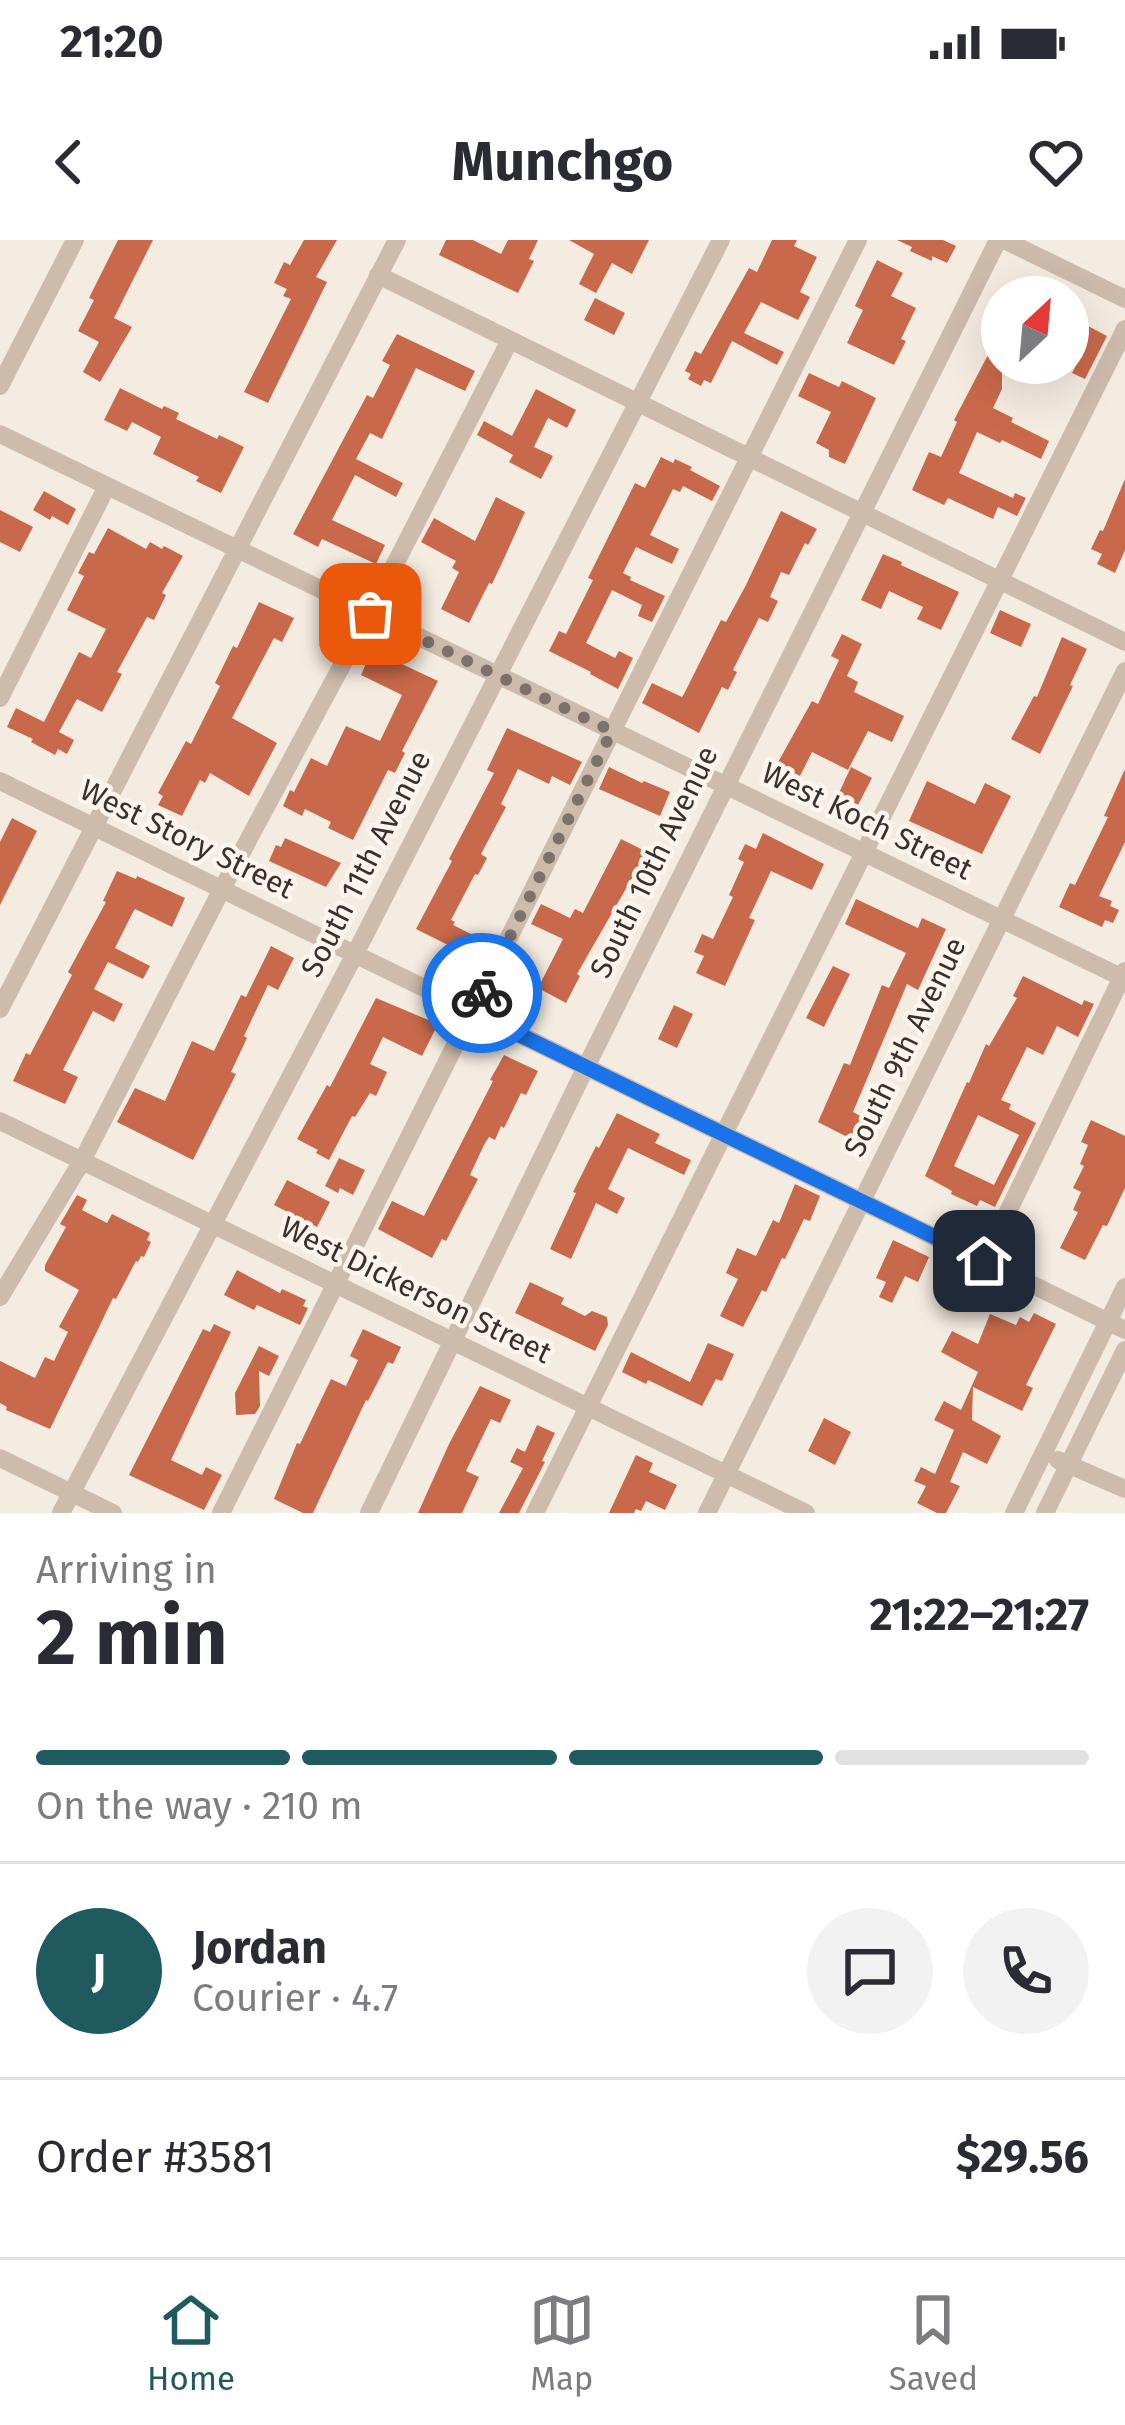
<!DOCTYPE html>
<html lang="en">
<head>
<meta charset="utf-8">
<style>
  :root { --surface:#fff; --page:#f2f2f3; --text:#2b2b33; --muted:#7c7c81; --line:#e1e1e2; --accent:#1f5a5e }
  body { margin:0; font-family:"Fira Sans",sans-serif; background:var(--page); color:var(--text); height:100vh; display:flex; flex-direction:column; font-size:45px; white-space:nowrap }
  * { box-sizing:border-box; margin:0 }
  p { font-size:39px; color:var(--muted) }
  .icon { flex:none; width:66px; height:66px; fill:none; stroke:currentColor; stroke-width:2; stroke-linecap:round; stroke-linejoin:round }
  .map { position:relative; height:1273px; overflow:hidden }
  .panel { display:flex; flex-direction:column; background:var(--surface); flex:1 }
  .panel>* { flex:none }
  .needle { width:78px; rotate:26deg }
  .buttons { position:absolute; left:981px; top:36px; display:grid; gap:24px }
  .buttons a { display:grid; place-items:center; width:108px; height:108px; border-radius:50%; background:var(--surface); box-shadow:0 12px 48px #0002; font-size:60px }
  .pin { position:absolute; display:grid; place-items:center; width:102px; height:102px; color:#fff; margin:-51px; border-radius:24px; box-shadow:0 6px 18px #0006 }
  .courier { position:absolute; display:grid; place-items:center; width:120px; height:120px; margin:-60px; border:9px solid #1a73e8; border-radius:50%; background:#fff; color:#222; box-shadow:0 3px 15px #0007 }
  .summary em { font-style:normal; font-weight:700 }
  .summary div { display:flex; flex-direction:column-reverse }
  .summary { display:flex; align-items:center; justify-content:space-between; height:204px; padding:0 36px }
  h1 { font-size:78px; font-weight:700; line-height:90px }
  .bar { display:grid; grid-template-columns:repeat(4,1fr); gap:18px 12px; align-content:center; height:144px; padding:0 36px }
  .bar i { height:15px; border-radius:9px; background:var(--line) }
  .bar .active { background:var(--accent) }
  .bar p { grid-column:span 4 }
  .line { display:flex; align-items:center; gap:30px; padding:0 36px; border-top:3px solid var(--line) }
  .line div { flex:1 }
  .round { display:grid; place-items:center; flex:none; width:126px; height:126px; border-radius:63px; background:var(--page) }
  .status { display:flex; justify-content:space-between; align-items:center; height:84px; padding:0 60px; background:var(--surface); direction:ltr }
  .status svg { height:33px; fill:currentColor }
  header { display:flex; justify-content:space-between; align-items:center; height:156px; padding:0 36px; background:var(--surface); font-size:54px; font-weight:700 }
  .tabs { display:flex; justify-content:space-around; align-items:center; height:168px; border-top:3px solid var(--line); background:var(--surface); font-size:33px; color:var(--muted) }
  .tabs a { display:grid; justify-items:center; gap:6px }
  .tabs .active { color:var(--accent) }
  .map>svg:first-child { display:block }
</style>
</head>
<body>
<div class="status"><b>21:20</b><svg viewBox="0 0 49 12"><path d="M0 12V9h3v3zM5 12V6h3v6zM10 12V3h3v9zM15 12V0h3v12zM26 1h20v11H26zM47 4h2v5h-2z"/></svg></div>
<header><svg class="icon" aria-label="back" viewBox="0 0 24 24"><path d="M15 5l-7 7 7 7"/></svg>Munchgo<svg class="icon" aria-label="heart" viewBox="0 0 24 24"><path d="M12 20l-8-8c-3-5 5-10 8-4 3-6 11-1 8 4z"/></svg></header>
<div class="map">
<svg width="1125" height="1273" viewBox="0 0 1125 1273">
  <rect width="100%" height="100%" fill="#f4ebe1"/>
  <!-- building -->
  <path fill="#c8694b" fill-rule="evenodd" d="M 118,0 L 153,0 L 114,78 L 132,87 L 100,142 L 83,132 L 99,102 L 78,91 L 94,60 L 89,58 Z
    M 304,0 L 337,0 L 316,37 L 327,42 L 268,163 L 244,152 L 291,59 L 283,56 L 287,49 L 274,43 L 284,22 L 290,25 Z
    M 446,0 L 473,0 L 501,14 L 508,0 L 538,0 L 529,19 L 534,21 L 518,53 L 439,15 Z
    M 569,0 L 649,0 L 632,34 L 612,23 L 596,53 L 579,44 L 594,14 Z
    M 772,0 L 797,0 L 794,6 L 817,17 L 800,52 L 810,57 L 798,80 L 761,62 L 744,93 L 784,112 L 777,125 L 732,101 L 711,143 L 704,140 L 701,146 L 688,139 L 691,134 L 685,131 L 695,111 L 701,114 L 749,28 L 757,32 Z
    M 897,0 L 943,0 L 956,6 L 947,23 L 932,16 L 932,21 L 910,11 L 912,7 Z
    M 877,20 L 903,33 L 891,56 L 916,68 L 901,99 L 906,101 L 894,125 L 847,103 L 863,70 L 855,66 Z
    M 595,58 L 625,73 L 614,95 L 584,80 Z
    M 1088,86 L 1107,96 L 1085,139 L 1072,133 L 1082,114 L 1075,110 Z
    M 1002,88 L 1002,149 L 993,168 L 1013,178 L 1011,182 L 1049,201 L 1041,219 L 1002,200 L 1000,203 L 977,192 L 959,233 L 1013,258 L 1015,253 L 1026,258 L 1017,276 L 998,267 L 993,279 L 948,258 L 944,265 L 912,250 L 929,212 L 941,217 L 957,182 L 954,180 Z
    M 397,94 L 475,131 L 465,151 L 416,128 L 382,199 L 370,193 L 356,219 L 403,243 L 396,257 L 355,235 L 332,280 L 385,305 L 376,324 L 322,299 L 318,307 L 293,294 L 367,155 L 373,158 L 390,125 L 382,121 Z
    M 809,133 L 839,147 L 842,141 L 876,158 L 845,224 L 829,217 L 829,210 L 816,203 L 831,172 L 798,156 Z
    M 120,148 L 162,169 L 164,166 L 179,173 L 176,179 L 217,199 L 219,195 L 244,207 L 221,253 L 196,241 L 199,237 L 153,214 L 161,197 L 132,182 L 127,191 L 104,180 Z
    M 536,149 L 576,170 L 567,188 L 548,178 L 534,207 L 553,216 L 541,239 L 509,222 L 513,215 L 477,195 L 484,181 L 512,196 Z
    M 661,217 L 673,223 L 675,219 L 692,227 L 690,230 L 720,246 L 712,261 L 683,246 L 680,252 L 673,249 L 650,295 L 679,309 L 672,324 L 636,307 L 623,333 L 631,337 L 630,340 L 665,356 L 652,382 L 638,376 L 642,365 L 612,350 L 586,403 L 615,418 L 619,411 L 633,418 L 618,449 L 590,434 L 591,432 L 549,411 L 559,391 L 566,394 L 593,340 L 588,338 L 635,243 L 645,248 Z
    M 1125,239 L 1125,310 L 1115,333 L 1097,324 L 1102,314 L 1091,309 L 1100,290 L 1103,291 Z
    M 44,251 L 76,269 L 68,285 L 52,276 L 50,280 L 33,270 Z
    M 496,257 L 525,272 L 501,325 L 492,344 L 489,343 L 469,383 L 441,369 L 459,332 L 452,328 L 456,321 L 421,302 L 434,278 L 475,301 Z
    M 0,270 L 33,287 L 20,312 L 0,302 Z
    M 781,271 L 817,289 L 808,305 L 805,303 L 789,335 L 781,332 L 770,357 L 778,361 L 768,382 L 759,378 L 733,430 L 737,432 L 728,450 L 722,447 L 699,493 L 642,463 L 652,443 L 682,457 L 684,454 L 721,380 L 726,382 L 746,345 Z
    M 108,288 L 146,309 L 150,302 L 162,309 L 164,306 L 183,316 L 162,353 L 166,355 L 154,380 L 147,377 L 117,432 L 122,434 L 102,472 L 77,459 L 59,492 L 74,500 L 67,514 L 58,509 L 55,515 L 31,502 L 33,499 L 7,487 L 16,468 L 44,482 L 79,412 L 91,418 L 106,389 L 67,370 L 84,336 L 78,333 L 89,312 L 94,314 Z
    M 883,314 L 902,322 L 901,325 L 959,352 L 941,390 L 917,379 L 923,367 L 889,351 L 881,369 L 861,360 Z
    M 259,362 L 294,378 L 282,402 L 274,398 L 232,478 L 277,503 L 249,556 L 210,533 L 205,543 L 200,540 L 182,576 L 158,565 L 163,556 L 158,553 L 186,501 L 191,504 L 220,446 L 215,443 L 233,406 L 237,408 Z
    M 1000,370 L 1031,384 L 1021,407 L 990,393 Z
    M 842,394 L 862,404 L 847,436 L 858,442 L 854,452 L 904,476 L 892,502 L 868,491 L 848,530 L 812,512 L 800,536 L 777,524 L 812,461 L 818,464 L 839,420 L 831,416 Z
    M 1062,397 L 1087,409 L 1070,445 L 1073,446 L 1040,514 L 1011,499 L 1034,456 L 1037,457 Z
    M 372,410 L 438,441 L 402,511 L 405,513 L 395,533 L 388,530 L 353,600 L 328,588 L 331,582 L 305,569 L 302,576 L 283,566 L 290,550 L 294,552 L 311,518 L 327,526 L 346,486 L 380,501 L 402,455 L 361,435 Z
    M 507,488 L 582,522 L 570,545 L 552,536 L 549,544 L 518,529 L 501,564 L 506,567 L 481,614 L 487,618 L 478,635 L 475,634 L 451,680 L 455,682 L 453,685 L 481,699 L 472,717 L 416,689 L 452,621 L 449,619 L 494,533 L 487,530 Z
    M 609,527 L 642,543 L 644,541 L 670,552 L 660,576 L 599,549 Z
    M 851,527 L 872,538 L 858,565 L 838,555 Z
    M 1125,529 L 1125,602 L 1099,656 L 1112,661 L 1110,666 L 1119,670 L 1113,683 L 1105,680 L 1102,687 L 1059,667 L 1070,643 L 1075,645 L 1108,577 L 1104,576 Z
    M 927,541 L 975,564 L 985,543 L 1011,556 L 982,614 L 909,581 Z
    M 12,578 L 37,591 L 0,665 L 0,602 Z
    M 763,593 L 824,624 L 812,650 L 771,631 L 749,678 L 755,680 L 725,746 L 696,733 L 704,716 L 694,712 L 702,694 L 713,699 L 733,657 L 729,655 L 744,622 L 738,619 L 745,604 L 756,609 Z
    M 285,598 L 341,623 L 326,647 L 269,621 L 276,605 L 281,607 Z
    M 621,599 L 647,612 L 577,734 L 580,736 L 566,763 L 538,748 L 563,699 L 531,684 L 541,664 L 570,678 L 575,669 L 583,673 Z
    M 117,631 L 136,639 L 137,636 L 185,658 L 172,687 L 135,669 L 132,674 L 115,708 L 150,726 L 143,739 L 108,722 L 94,749 L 123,764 L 114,782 L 93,771 L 63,830 L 78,837 L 65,864 L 13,841 L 26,813 L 30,815 L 72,735 L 68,732 L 106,662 L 103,661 Z
    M 856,659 L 918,688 L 922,678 L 946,689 L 918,750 L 907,744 L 853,872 L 862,877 L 851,899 L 818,882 L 844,823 L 850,825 L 882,745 L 889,748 L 906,713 L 845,684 Z
    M 271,706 L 294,718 L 278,750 L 268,745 L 244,796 L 247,798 L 231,832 L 236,834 L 193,920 L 117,882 L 135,848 L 165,861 L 192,801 L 214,811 L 241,755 L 246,757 Z
    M 833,726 L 850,734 L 824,787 L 806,778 Z
    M 1023,736 L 1082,765 L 1084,760 L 1094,764 L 1078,797 L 1057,786 L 1043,815 L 1027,807 L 1001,860 L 1011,864 L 1009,869 L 1036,883 L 995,967 L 980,960 L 977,966 L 951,954 L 952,951 L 925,936 L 967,842 L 969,843 L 986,804 L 989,806 L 1017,758 L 1013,756 ZM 978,875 L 1019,895 L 994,945 L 954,926 Z
    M 376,758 L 438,784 L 422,816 L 383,797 L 370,824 L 387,832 L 376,856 L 370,853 L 355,877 L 352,876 L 329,920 L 316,913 L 318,910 L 297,899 L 327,845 L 330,847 Z
    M 674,765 L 693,774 L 677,808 L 658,799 Z
    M 504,815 L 538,831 L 526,855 L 521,853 L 504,888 L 501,886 L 495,900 L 489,897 L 484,905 L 470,935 L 478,939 L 446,1001 L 442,999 L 432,1018 L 378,989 L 392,961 L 424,976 L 493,841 L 490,840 Z
    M 617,873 L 660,894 L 655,903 L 691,920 L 684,935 L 628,908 L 608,949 L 625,958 L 617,974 L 596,963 L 571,1019 L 550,1009 L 576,953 L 573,952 L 596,906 L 599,908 Z
    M 1091,880 L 1125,896 L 1125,948 L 1107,986 L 1103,985 L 1085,1020 L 1060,1008 L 1078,972 L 1073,970 L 1081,952 L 1073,948 L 1084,926 L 1080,924 L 1088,905 L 1081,902 Z
    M 339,918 L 365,930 L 353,955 L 340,948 L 338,953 L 325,946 Z
    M 287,940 L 330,962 L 317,987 L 274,965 Z
    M 795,944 L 820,956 L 810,981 L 804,979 L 785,1019 L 782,1018 L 766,1052 L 762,1050 L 743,1087 L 720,1076 L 738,1039 L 726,1033 L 737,1008 L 756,1016 L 773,980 L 779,983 Z
    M 77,955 L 87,960 L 82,970 L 107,983 L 112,974 L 150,993 L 147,1000 L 151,1002 L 144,1017 L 141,1016 L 138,1022 L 136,1021 L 116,1059 L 113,1058 L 50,1189 L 6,1170 L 7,1167 L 0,1163 L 0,1121 L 35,1138 L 45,1117 L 54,1121 L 68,1092 L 59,1087 L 79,1050 L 45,1031 L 45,1025 L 66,987 L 60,984 Z
    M 893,1000 L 929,1017 L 918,1042 L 905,1036 L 892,1063 L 879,1057 L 886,1042 L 876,1038 Z
    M 237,1030 L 280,1053 L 282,1049 L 306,1060 L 303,1066 L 308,1068 L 300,1085 L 257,1065 L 254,1070 L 224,1055 Z
    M 530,1042 L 564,1058 L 561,1064 L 585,1076 L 592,1071 L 607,1077 L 608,1085 L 595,1111 L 515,1073 Z
    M 1034,1073 L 1056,1084 L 1026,1145 L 1033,1148 L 1022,1171 L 973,1147 L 972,1180 L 1001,1196 L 987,1224 L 963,1212 L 950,1242 L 960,1246 L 946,1273 L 937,1273 L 917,1263 L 926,1246 L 914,1241 L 921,1227 L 935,1234 L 954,1190 L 934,1180 L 944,1161 L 961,1170 L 978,1132 L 941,1112 L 952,1091 L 978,1104 L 990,1074 L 1016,1085 L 1020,1077 L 1029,1082 Z
    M 214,1084 L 231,1092 L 171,1220 L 202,1235 L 206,1227 L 222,1235 L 204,1270 L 129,1235 L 203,1089 L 210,1092 Z
    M 363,1089 L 401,1107 L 393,1124 L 388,1122 L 368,1161 L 366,1160 L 313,1273 L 303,1273 L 274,1259 L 297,1203 L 300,1204 L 331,1139 L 346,1146 L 358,1120 L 350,1116 Z
    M 708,1103 L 734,1114 L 722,1141 L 716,1139 L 702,1166 L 648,1140 L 646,1144 L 622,1132 L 631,1112 L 690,1142 Z
    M 259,1106 L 279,1116 L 269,1136 L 259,1131 L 260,1166 L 255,1174 L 236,1175 L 235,1153 Z
    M 480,1146 L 511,1160 L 500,1183 L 491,1179 L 466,1231 L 479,1237 L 462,1273 L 418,1273 L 449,1204 Z
    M 824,1178 L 851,1192 L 835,1225 L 808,1211 Z
    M 537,1185 L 555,1193 L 542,1221 L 545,1222 L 519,1273 L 499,1273 L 523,1228 L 510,1222 L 517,1208 L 525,1212 Z
    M 636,1215 L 653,1223 L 649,1232 L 677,1245 L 665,1270 L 646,1261 L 641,1271 L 636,1269 L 634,1273 L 609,1273 Z"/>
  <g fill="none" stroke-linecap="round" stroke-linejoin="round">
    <!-- minor -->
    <path stroke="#cdbbac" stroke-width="18" d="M 1004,0 L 1125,59
      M 378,35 L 1125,402
      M 0,146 L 75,0
      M 0,194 L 1125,739
      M 0,458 L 107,246
      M 0,541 L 1125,1090
      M 0,769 L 397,0
      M 0,881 L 806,1273
      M 984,1021 L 1125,731
      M 0,1057 L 82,921 L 222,649 L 370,373 L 510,100
      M 0,1218 L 113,1273
      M 1058,1220 L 1125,1249
      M 61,1273 L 355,714 L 721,0
      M 221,1273 L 858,0
      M 369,1273 L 586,827 L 998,0
      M 535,1273 L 1125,89
      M 707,1273 L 1125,431
      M 1014,1273 L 1125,1047
      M 1045,1273 L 1125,1110"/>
  </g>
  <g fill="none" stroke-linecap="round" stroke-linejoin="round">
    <!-- done -->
    <path stroke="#7c716b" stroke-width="12" stroke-dasharray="0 21.6" d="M 370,374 L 612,491 L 482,753"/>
    <!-- route -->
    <path stroke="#1a73e8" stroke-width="15" d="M 482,753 L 473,772 L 984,1021"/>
  </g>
  <g text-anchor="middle" stroke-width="9" stroke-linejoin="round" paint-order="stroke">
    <!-- street labels -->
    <g font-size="30" fill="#3b302b" stroke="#fbf5ee">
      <text transform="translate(867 581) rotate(26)" y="10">West Koch Street</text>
      <text transform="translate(187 599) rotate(26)" y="10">West Story Street</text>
      <text transform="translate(654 622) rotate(-64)" y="10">South 10th Avenue</text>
      <text transform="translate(366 624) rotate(-63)" y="10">South 11th Avenue</text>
      <text transform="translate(905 807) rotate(-64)" y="10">South 9th Avenue</text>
      <text transform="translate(416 1050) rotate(26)" y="10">West Dickerson Street</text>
    </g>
  </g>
</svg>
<div class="buttons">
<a><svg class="needle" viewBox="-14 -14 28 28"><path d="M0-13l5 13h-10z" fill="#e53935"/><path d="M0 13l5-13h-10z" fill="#7c7c81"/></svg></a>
</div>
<div class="pin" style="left:370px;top:374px;background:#ea580c"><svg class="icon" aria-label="bag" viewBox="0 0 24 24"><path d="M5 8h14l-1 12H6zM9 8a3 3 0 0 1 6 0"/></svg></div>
<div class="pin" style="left:984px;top:1021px;background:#1f2937"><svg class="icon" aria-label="home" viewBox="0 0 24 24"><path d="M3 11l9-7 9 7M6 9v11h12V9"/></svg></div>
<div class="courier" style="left:482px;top:753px"><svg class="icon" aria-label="bike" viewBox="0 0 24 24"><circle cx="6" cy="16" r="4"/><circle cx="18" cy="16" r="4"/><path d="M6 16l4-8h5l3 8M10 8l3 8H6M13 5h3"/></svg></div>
</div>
<section class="panel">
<div class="summary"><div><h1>2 min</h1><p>Arriving in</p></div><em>21:22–21:27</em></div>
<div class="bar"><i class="active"></i><i class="active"></i><i class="active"></i><i></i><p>On the way · 210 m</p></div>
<div class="line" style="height:216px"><b class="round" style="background:var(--accent);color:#fff">J</b><div><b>Jordan</b><p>Courier · 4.7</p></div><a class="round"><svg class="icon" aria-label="chat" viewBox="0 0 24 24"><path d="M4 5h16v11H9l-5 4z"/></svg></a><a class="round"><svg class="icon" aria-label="phone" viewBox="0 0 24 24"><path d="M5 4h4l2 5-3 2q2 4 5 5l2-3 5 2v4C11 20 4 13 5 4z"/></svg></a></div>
<div class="line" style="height:156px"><div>Order #3581</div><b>$29.56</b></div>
</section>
<nav class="tabs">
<a class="active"><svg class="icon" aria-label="home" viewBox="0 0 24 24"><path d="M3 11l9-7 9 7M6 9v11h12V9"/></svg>Home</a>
<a><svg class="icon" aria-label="map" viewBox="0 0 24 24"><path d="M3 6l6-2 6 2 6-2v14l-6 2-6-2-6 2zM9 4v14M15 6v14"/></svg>Map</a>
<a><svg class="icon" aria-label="saved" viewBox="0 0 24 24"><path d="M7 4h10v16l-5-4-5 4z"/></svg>Saved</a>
</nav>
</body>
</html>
